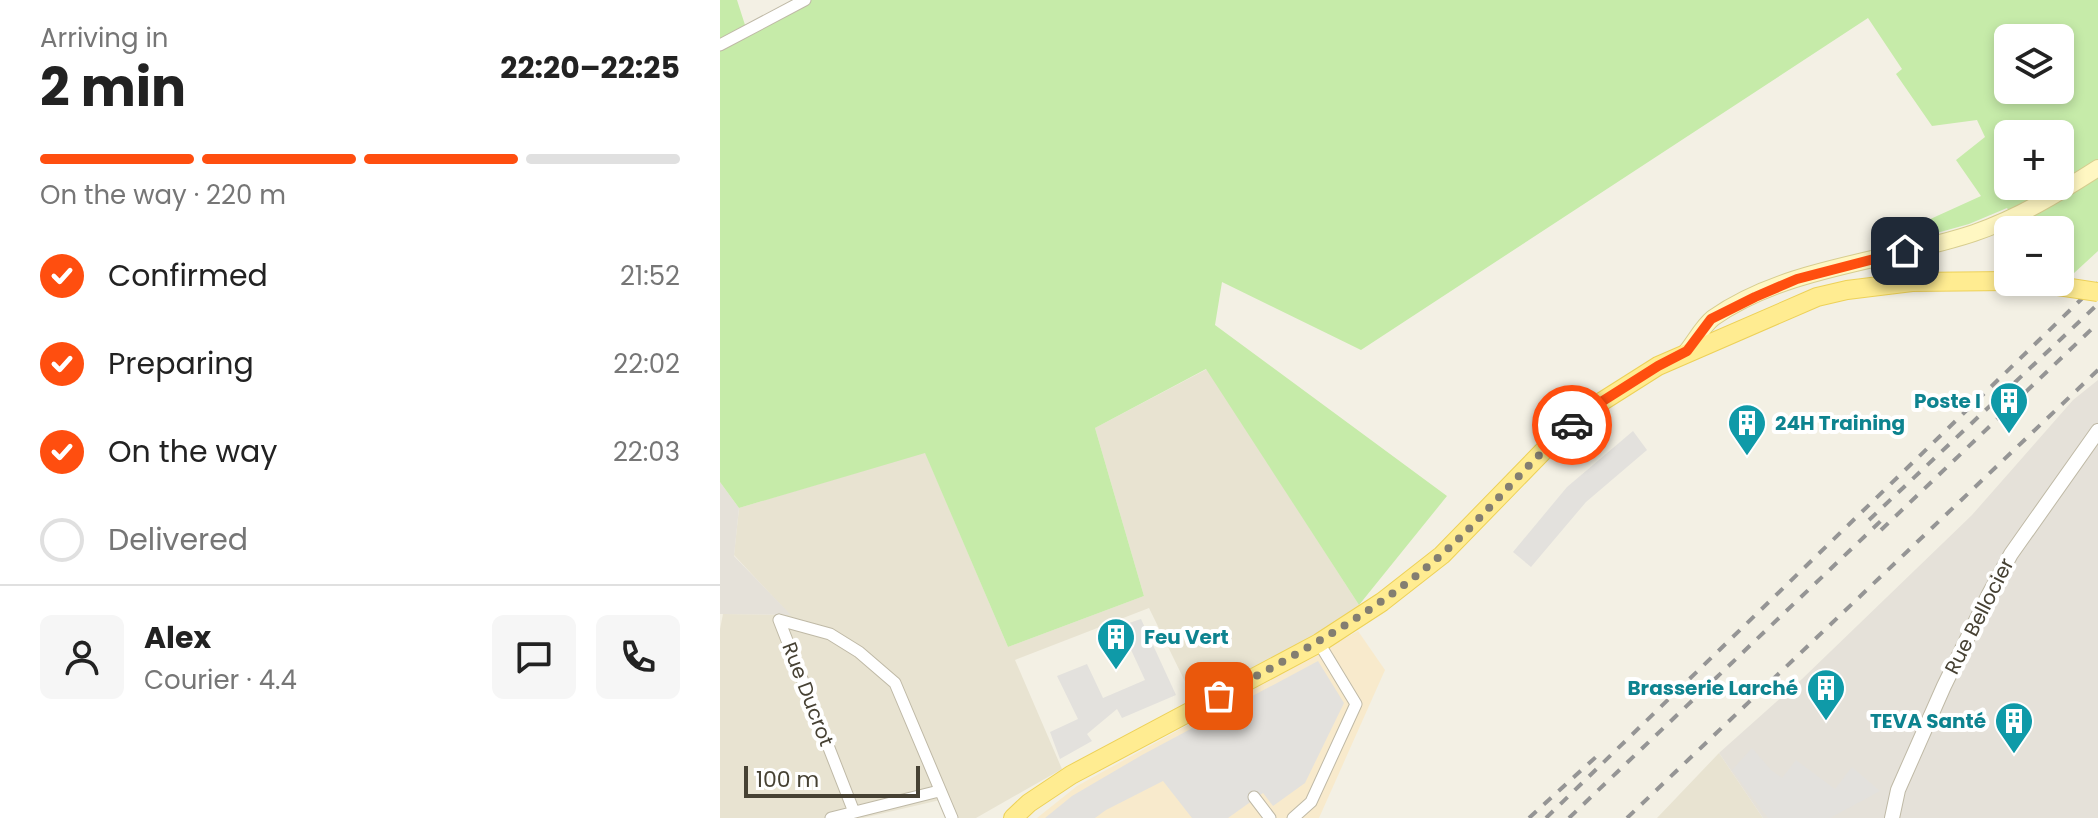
<!DOCTYPE html>
<html lang="en">
<head>
<meta charset="utf-8">
<style>
  :root { --surface:#fff; --page:#f6f6f6; --text:#222; --muted:#767676; --line:#e0e0e0; --accent:#ff4e0f }
  body { margin:0; font-family:Poppins,sans-serif; background:var(--page); color:var(--text); height:100vh; display:flex; flex-direction:column; font-size:30px; white-space:nowrap }
  * { box-sizing:border-box; margin:0 }
  p { font-size:26px; color:var(--muted) }
  .icon { flex:none; width:44px; height:44px; fill:none; stroke:currentColor; stroke-width:2; stroke-linecap:round; stroke-linejoin:round }
  .map { position:relative; flex:1; overflow:hidden }
  .side { display:flex; flex-direction:column; background:var(--surface); width:720px }
  .side>* { flex:none }
  .controls { position:absolute; left:1274px; top:24px; display:grid; gap:16px }
  .controls a { display:grid; place-items:center; width:80px; height:80px; border-radius:12px; background:var(--surface); box-shadow:0 4px 12px #0003; font-size:40px }
  .scale { position:absolute; left:24px; bottom:20px; width:176px; box-sizing:border-box; padding-left:8px; border:4px solid #464133; border-top:0; font-size:22px; line-height:28px; white-space:nowrap; color:#464133; -webkit-text-stroke:6px #fff; paint-order:stroke }
  .pin { position:absolute; display:grid; place-items:center; width:68px; height:68px; color:#fff; margin:-34px; border-radius:16px; box-shadow:0 4px 12px #0006 }
  .courier { position:absolute; display:grid; place-items:center; width:80px; height:80px; margin:-40px; border:6px solid #ff4e0f; border-radius:50%; background:#fff; color:#222; box-shadow:0 2px 10px #0007 }
  .headline em { font-style:normal; font-weight:700 }
  .headline div { display:flex; flex-direction:column-reverse }
  .headline { display:flex; align-items:center; justify-content:space-between; height:136px; padding:0 40px }
  h1 { font-size:52px; font-weight:700; line-height:60px }
  .bar { display:grid; grid-template-columns:repeat(4,1fr); gap:12px 8px; align-content:center; height:96px; padding:0 40px }
  .bar i { height:10px; border-radius:6px; background:var(--line) }
  .bar .on { background:var(--accent) }
  .bar p { grid-column:span 4 }
  .line { display:flex; align-items:center; gap:20px; padding:0 40px; border-top:2px solid var(--line) }
  .line div { flex:1 }
  .round { display:grid; place-items:center; flex:none; width:84px; height:84px; border-radius:12px; background:var(--page) }
  ol { padding:0 40px; list-style:none }
  li { display:flex; align-items:center; gap:24px; height:88px }
  li p { margin-inline-start:auto }
  li .icon { padding:8px; border-radius:50%; background:var(--accent); color:#fff; stroke-width:4 }
  li:last-child { color:var(--muted) }
  li i { width:44px; height:44px; border:4px solid var(--line); border-radius:50% }
  main { display:flex; flex:1; min-height:0 }
  .map>svg:first-child { display:block }
</style>
</head>
<body>
<main>
<section class="side">
<div class="headline"><div><h1>2 min</h1><p>Arriving in</p></div><em>22:20–22:25</em></div>
<div class="bar"><i class="on"></i><i class="on"></i><i class="on"></i><i></i><p>On the way · 220 m</p></div>
<ol>
<li><svg class="icon" aria-label="check" viewBox="0 0 24 24"><path d="M5 12l5 5 9-10"/></svg>Confirmed<p>21:52</p></li>
<li><svg class="icon" aria-label="check" viewBox="0 0 24 24"><path d="M5 12l5 5 9-10"/></svg>Preparing<p>22:02</p></li>
<li><svg class="icon" aria-label="check" viewBox="0 0 24 24"><path d="M5 12l5 5 9-10"/></svg>On the way<p>22:03</p></li>
<li><i></i>Delivered</li>
</ol>
<div class="line" style="height:144px"><a class="round"><svg class="icon" aria-label="person" viewBox="0 0 24 24"><circle cx="12" cy="8" r="4"/><path d="M4 21q1-7 8-7t8 7"/></svg></a><div><b>Alex</b><p>Courier · 4.4</p></div><a class="round"><svg class="icon" aria-label="chat" viewBox="0 0 24 24"><path d="M4 5h16v11H9l-5 4z"/></svg></a><a class="round"><svg class="icon" aria-label="phone" viewBox="0 0 24 24"><path d="M5 4h4l2 5-3 2q2 4 5 5l2-3 5 2v4C11 20 4 13 5 4z"/></svg></a></div>
</section>
<div class="map">
<svg width="1378" height="818" viewBox="0 0 1378 818">
  <rect width="100%" height="100%" fill="#f3f0e4"/>
  <!-- residential -->
  <path fill="#e8e3d1" d="M 487,369 L 639,605 L 550,668 L 476,704 L 429,608 L 295,660 L 342,769 L 256,818 L 239,818 L 220,800 L 143,818 L 0,818 L 0,629 L 3,614 L 70,615 L 14,555 L 19,508 L 205,452 L 288,647 L 424,596 L 375,428 Z
    M 999,753 L 1043,818 L 937,818 Z"/>
  <!-- commercial -->
  <path fill="#f8eacc" d="M 638,631 L 665,670 L 599,818 L 317,818 L 357,786 Z"/>
  <!-- industrial -->
  <path fill="#e5e1d9" d="M 1378,380 L 1378,818 L 1043,818 L 999,753 L 1082,679 L 1252,515 L 1353,400 Z
    M 0,482 L 19,508 L 14,556 L 71,615 L 0,614 Z"/>
  <!-- green -->
  <path fill="#c6eba9" fill-rule="evenodd" d="M 0,0 L 17,0 L 25,25 L 76,0 L 1378,0 L 1378,251 L 1353,274 L 1340,273 L 1340,230 L 1301,230 L 1287,208 L 1249,224 L 1206,236 L 1206,221 L 1261,196 L 1236,160 L 1265,137 L 1257,120 L 1212,126 L 1176,74 L 1182,69 L 1148,18 L 641,350 L 502,282 L 495,325 L 727,496 L 639,605 L 486,369 L 375,428 L 424,596 L 288,647 L 205,453 L 19,508 L 0,482 ZM 1288,38 L 1340,38 L 1340,90 L 1288,90 ZM 1288,134 L 1340,134 L 1340,186 L 1288,186 Z"/>
  <!-- parking -->
  <path fill="#e3e1dd" d="M 913,431 L 927,450 L 866,502 L 811,567 L 793,552 L 847,487 Z
    M 421,619 L 456,695 L 402,718 L 397,709 L 367,734 L 372,741 L 340,759 L 330,732 L 358,719 L 337,676 L 367,664 L 383,698 L 425,680 L 400,626 Z
    M 598,661 L 624,703 L 585,783 L 553,806 L 543,793 L 508,818 L 472,818 L 443,781 L 386,810 L 375,818 L 325,818 L 352,796 L 422,755 Z
    M 1032,748 L 1051,770 L 1062,778 L 1076,760 L 1115,789 L 1132,767 L 1160,791 L 1110,818 L 1048,818 L 1012,770 Z"/>
  <g fill="none" stroke-linecap="round" stroke-linejoin="round">
    <!-- minor casing -->
    <g stroke="#bfb9a6" stroke-width="13">
      <path id="minor" d="M 0,45 L 85,0
        M 59,620 L 110,634 L 139,652 L 175,683 L 232,818
        M 59,620 L 134,812
        M 534,797 L 550,818
        M 111,818 L 219,791
        M 573,818 L 591,802 L 636,704 L 599,643"/>
    </g>
    <!-- tertiary casing -->
    <g stroke="#bfb9a6" stroke-width="16">
      <path id="tertiary" d="M 1172,818 L 1178,790 L 1224,686 L 1269,594 L 1291,554 L 1378,431"/>
    </g>
    <!-- secondary casing -->
    <g stroke="#d7cd8f" stroke-width="18">
      <path id="secondary" d="M 967,351 C 975,341 983,326 993,318 C 1067,266 1171,261 1254,233 C 1298,218 1339,193 1378,168"/>
    </g>
    <!-- primary casing -->
    <g stroke="#edd158" stroke-width="20">
      <path id="primary" d="M 293,818 L 309,803 L 351,775 L 599,643 L 662,602 L 722,555 L 836,438 L 878,404 L 938,366 L 1097,297 L 1127,290 L 1192,282 L 1288,281"/>
    </g>
    <!-- minor -->
    <use href="#minor" stroke="#fff" stroke-width="11"/>
    <!-- tertiary -->
    <use href="#tertiary" stroke="#fff" stroke-width="14"/>
    <!-- secondary -->
    <use href="#secondary" stroke="#fff7c2" stroke-width="16"/>
    <!-- primary -->
    <use href="#primary" stroke="#ffec91" stroke-width="18"/>
    <!-- rail -->
    <path stroke="#959595" stroke-width="4" stroke-dasharray="10 10" stroke-linecap="butt" d="M 1149,520 L 1378,304
      M 1161,530 L 1378,323
      M 809,818 L 877,756
      M 826,818 L 1378,283
      M 849,818 L 1166,516
      M 907,818 L 1378,370"/>
    <!-- primary-bridge casing -->
    <g stroke="#edd158" stroke-width="20" stroke-linecap="butt">
      <path id="primary-bridge" d="M 1311,282 L 1378,292"/>
    </g>
    <!-- primary-bridge -->
    <use href="#primary-bridge" stroke="#ffec91" stroke-width="18"/>
  </g>
  <g fill="none" stroke-linecap="round" stroke-linejoin="round">
    <!-- done -->
    <path stroke="#837e71" stroke-width="8" stroke-dasharray="0 14.4" d="M 499,696 C 577,654 654,614 721,555 C 767,515 804,465 852,425"/>
    <!-- route -->
    <path stroke="#ff4e0f" stroke-width="10" d="M 852,425 L 878,404 L 938,366 L 967,351 L 991,319 L 1035,297 L 1077,279 L 1185,251"/>
  </g>
  <!-- icons -->
  <defs>
    <g id="building-pin" transform="scale(2)"><path d="M0 17L-7.5 6A9.5 9.5 0 1 1 7.5 6Z" fill="#0f9aa8" stroke="#fff"/><path d="M-4-6H4V6H1V3H-1V6H-4ZM-2.5-4.3h1.7v1.8h-1.7ZM.8-4.3h1.7v1.8H.8ZM-2.5-1h1.7V.8h-1.7ZM.8-1h1.7V.8H.8Z" fill="#fff"/></g>
  </defs>
  <g fill-rule="evenodd">
    <use href="#building-pin" x="1289" y="401"/>
    <use href="#building-pin" x="1027" y="423"/>
    <use href="#building-pin" x="396" y="637"/>
    <use href="#building-pin" x="1106" y="688"/>
    <use href="#building-pin" x="1294" y="721"/>
  </g>
  <g text-anchor="middle" stroke-width="8" stroke-linejoin="round" paint-order="stroke">
    <!-- culture labels -->
    <g font-size="20" font-weight="bold" fill="#0d838f" stroke="#fff" text-anchor="end">
      <text x="1261" y="408">Poste I</text>
      <text x="1055" y="430" text-anchor="start">24H Training</text>
      <text x="424" y="644" text-anchor="start">Feu Vert</text>
      <text x="1078" y="695">Brasserie Larché</text>
      <text x="1266" y="728">TEVA Santé</text>
    </g>
    <!-- street labels -->
    <g font-size="20" fill="#464133" stroke="#fff">
      <text transform="translate(1259 616) rotate(-63)" y="7">Rue Bellocier</text>
      <text transform="translate(88 694) rotate(69)" y="7">Rue Ducrot</text>
    </g>
  </g>
</svg>
<div class="controls">
<a><svg class="icon" aria-label="layers" viewBox="0 0 24 24"><path d="M12 4l9 5-9 5-9-5zM3 14l9 5 9-5"/></svg></a>
<a>+</a>
<a>−</a>
</div>
<div class="scale">100 m</div>
<div class="pin" style="left:499px;top:696px;background:#ea580c"><svg class="icon" aria-label="bag" viewBox="0 0 24 24"><path d="M5 8h14l-1 12H6zM9 8a3 3 0 0 1 6 0"/></svg></div>
<div class="pin" style="left:1185px;top:251px;background:#1f2937"><svg class="icon" aria-label="home" viewBox="0 0 24 24"><path d="M3 11l9-7 9 7M6 9v11h12V9"/></svg></div>
<div class="courier" style="left:852px;top:425px"><svg class="icon" aria-label="car" viewBox="0 0 24 24"><path d="M5 17H2v-5l4-1 3-4h7l3 4 3 1v5h-3M9 17h6M6 11h13"/><circle cx="7" cy="17" r="2"/><circle cx="17" cy="17" r="2"/></svg></div>
</div>
</main>
</body>
</html>
